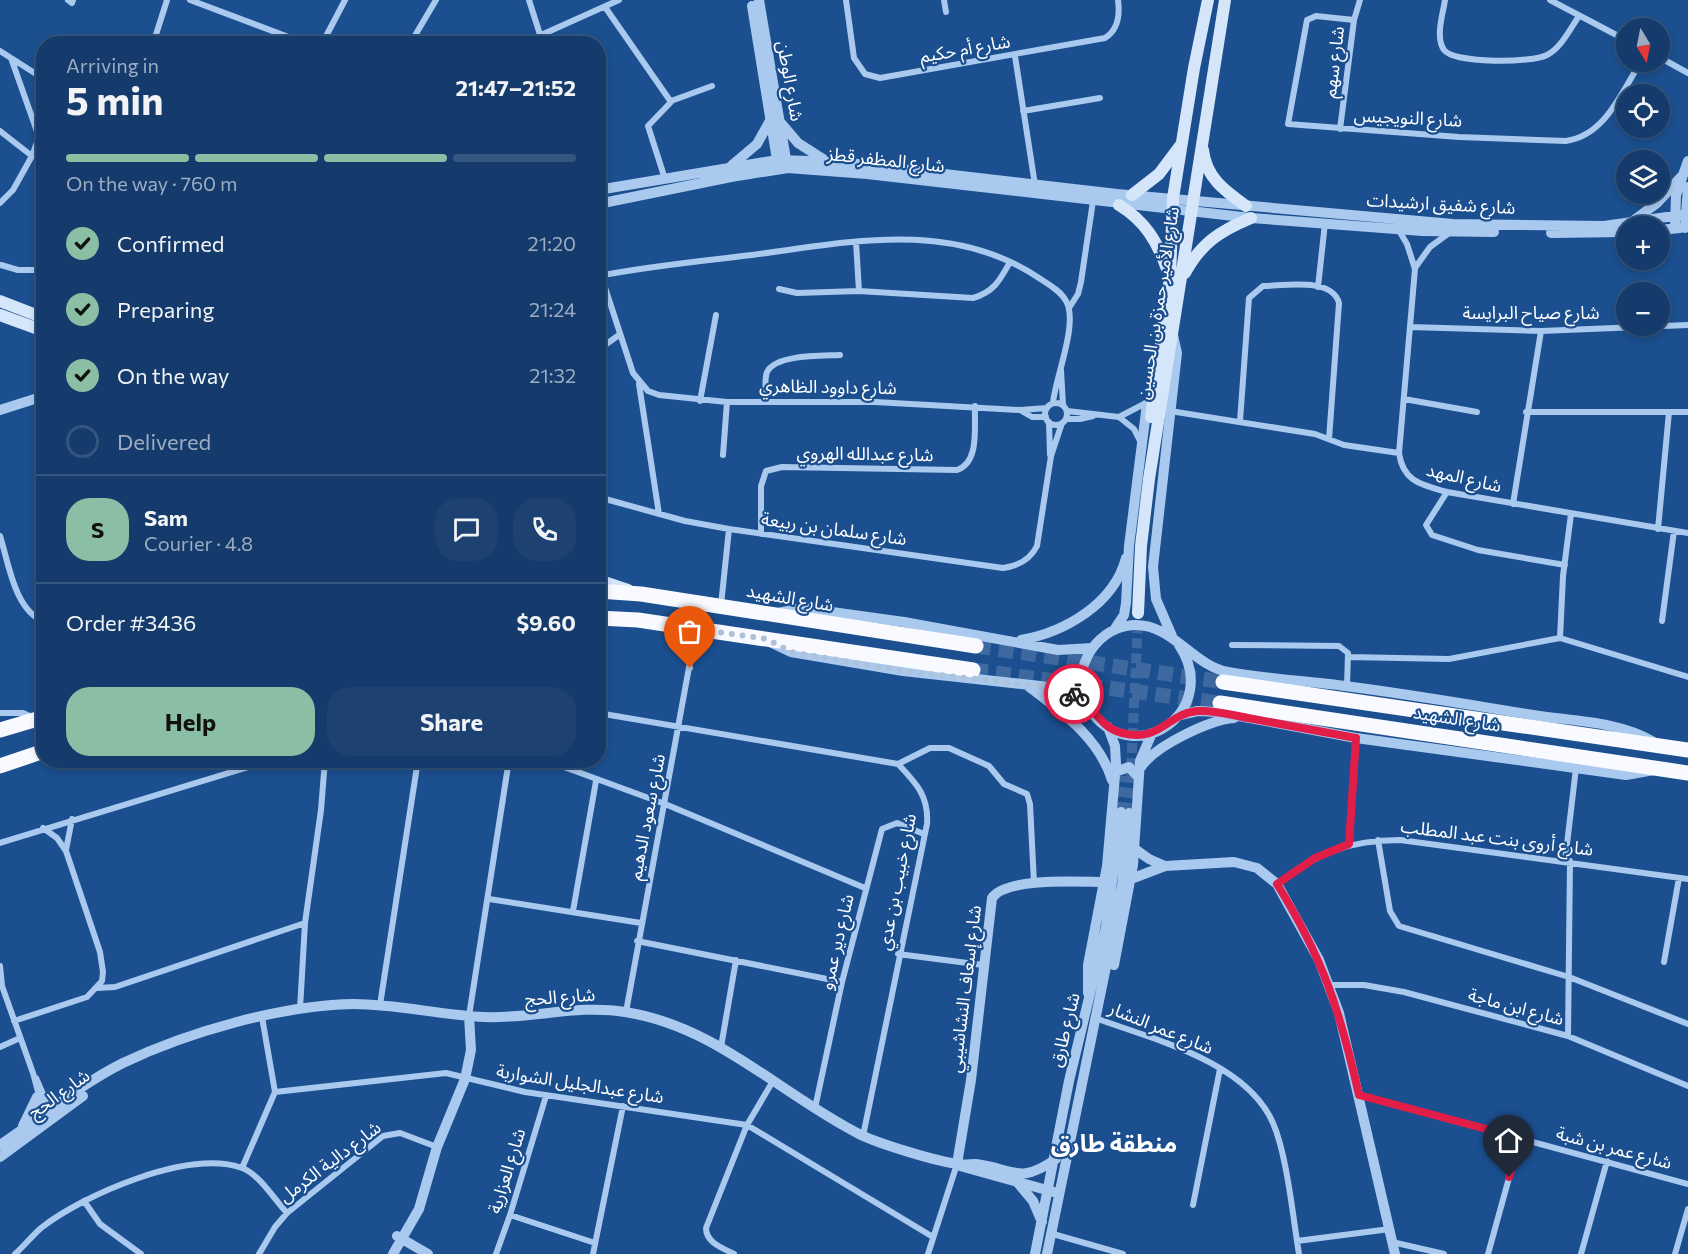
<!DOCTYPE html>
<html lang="en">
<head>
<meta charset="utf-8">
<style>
  :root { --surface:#143b6b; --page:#1d4271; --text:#f1f3f6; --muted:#9dadc1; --line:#33557e; --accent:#8abfa5 }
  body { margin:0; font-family:Commissioner,"Noto Sans Arabic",sans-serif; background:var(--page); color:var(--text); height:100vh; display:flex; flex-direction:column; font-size:22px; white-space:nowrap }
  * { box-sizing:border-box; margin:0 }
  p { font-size:20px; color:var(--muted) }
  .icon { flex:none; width:33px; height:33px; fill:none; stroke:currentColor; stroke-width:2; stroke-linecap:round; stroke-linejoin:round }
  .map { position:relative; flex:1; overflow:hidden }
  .details { position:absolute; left:36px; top:36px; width:570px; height:732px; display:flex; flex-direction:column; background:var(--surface); border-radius:24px; box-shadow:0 3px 9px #0003,0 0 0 2px var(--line) }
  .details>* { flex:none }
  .needle { width:39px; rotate:170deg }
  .fabs { position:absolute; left:1616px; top:18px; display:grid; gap:12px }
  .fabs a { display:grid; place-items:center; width:54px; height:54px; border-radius:50%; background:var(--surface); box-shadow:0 3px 9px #0003,0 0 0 2px var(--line); font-size:30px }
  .pin { position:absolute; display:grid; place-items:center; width:51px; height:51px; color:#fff; margin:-62px -26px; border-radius:50% 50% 50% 0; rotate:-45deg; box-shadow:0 0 6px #0007 }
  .pin .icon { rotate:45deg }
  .courier { position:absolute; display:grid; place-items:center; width:60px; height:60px; margin:-30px; border:4px solid #e11d48; border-radius:50%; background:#fff; color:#222; box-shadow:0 2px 8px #0007 }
  .overview em { font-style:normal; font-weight:700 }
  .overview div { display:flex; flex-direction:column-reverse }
  .overview { display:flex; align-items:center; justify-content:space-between; height:102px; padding:0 30px }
  h1 { font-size:39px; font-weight:700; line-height:45px }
  .bar { display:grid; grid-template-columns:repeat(4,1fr); gap:9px 6px; align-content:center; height:72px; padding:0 30px }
  .bar i { height:8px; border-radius:4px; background:var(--line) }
  .bar .active { background:var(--accent) }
  .bar p { grid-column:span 4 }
  .line { display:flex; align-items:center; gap:15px; padding:0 30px; border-top:2px solid var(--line) }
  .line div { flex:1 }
  .round { display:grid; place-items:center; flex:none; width:63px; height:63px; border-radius:24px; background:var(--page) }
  ol { padding:0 30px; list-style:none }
  li { display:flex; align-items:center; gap:18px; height:66px }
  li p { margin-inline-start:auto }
  li .icon { padding:6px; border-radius:50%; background:var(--accent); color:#111; stroke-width:4 }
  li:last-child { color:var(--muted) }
  li i { width:33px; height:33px; border:3px solid var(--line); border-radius:50% }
  .button { display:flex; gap:12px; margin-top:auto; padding:12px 30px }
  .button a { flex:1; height:69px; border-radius:24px; background:var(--accent); color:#111; font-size:24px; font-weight:700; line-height:69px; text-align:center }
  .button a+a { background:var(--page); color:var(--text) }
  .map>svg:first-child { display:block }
</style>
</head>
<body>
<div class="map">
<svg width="1688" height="1254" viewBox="0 0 1688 1254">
  <rect width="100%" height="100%" fill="#1b4f8f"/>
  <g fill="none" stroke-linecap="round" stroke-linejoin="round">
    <!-- tertiary-tunnel -->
    <path stroke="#3d69a0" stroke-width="10" stroke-dasharray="10 5" stroke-linecap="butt" d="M 1121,812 L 1123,776
      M 1129,813 L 1138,619"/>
    <!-- trunk-tunnel -->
    <path stroke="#3d69a0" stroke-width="15" stroke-dasharray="15 8" stroke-linecap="butt" d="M 976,646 L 1223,682
      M 973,670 L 1220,703"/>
    <!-- minor -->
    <path stroke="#a9c9ee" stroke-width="6" d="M 68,0 L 72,3 L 73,0
      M 190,0 L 307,44
      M 529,0 L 543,44
      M 846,0 L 854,58 L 865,74 L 880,78 L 1105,38 C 1118,30 1120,15 1118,0
      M 944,0 L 946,12
      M 1445,0 C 1443,14 1435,37 1444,50 C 1455,64 1532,63 1547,55 C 1561,48 1570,29 1579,16
      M 1550,0 L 1626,40
      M 605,7 L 671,102 L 648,126 L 665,179
      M 1354,20 L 1316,16 L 1307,20 L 1288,124 L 1459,137 L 1566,141 C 1606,135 1621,92 1641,62
      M 155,37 L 174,44
      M 153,44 L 167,0
      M 322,44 L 345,0
      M 410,44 L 436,0
      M 521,44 L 619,0
      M 0,51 L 44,79
      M 1015,56 L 1035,185
      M 1659,57 L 1688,73
      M 11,58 L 39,137 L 32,156
      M 671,101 L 712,86
      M 1023,111 L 1100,98
      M 1340,129 L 1354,20 L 1360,0
      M 0,131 L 32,156 L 13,190 L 0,203
      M 1398,229 L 1407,244 L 1415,269 L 1399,453 C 1403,482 1422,485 1447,492 L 1688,533
      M 856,242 L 859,291
      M 1,265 L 18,270 L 44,270
      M 598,266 L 633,373 L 648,391 L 659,395 L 727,402 L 875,402 L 1020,410 L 1047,408
      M 1415,268 L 1430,247 L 1449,233
      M 598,276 C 649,266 701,261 752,255 C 849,242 951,219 1039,278 C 1048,284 1061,291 1066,301 C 1079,323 1055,378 1053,403
      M 1318,287 L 1325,223
      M 779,289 L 797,293 L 859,291 L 973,298 C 994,292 1000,280 1010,262
      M 1069,308 L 1078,294 L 1081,282 L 1093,201
      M 1410,327 L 1541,331 L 1688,325
      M 598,350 L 619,335
      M 1061,370 L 1063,405
      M 639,384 L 659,514
      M 1404,399 L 1477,412
      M 700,401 L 716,315
      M 766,401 C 766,392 764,380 767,372 C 776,354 823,356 840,355
      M1045 414a11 11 0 1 1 22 0a11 11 0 1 1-22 0Z
      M 1020,410 L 1032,417 L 1046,417
      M 1067,411 L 1119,417 L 1146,403
      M 1170,411 L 1315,434 L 1344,445 L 1399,453
      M 1526,412 L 1688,412
      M 1119,417 L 1134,429 L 1140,441
      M 1066,419 L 1080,419 L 1093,416
      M 1240,421 L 1249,298 L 1263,286 C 1284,286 1332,277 1339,303 L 1329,439
      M 1049,422 L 1050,455
      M 723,455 L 727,402
      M 1447,492 L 1426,525 L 1432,535 L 1478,550 L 1565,565
      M 598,497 L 685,521 L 729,529 L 1003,568 C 1018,566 1030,560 1037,546 L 1051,456 L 1062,423
      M 1513,504 L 1541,331
      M 1658,529 L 1669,412
      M 761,534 L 761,486 L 766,471 L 782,467 L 957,470 C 980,462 974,427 975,406
      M 0,536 C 9,564 14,609 44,622
      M 721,605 L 729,529
      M 1662,621 L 1674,531
      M 1560,638 L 1563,576 L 1571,514
      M 1232,645 L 1339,646 L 1348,653 L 1347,686
      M 1348,657 L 1449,659 L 1560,638 L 1688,677
      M 0,713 L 23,713 L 32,717
      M 598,713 L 898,764 C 916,783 929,796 927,824 L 863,1136
      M 545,760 L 665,804 L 865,888
      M 898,764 L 930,748 L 949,748 L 989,766 L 1004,784 L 1027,794 L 1030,804 L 1034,883
      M 1378,840 L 1390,911 L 1399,926 L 1569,977 L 1688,1024
      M 0,843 L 271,760
      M 1349,844 L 1356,738
      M 66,850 L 72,819
      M 1565,861 L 1576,768
      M 1277,884 C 1317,853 1349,840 1400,840 L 1688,879
      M 489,899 L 641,923
      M 573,911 L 596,781
      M 637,941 L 842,982
      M 898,954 L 983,965
      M 1664,962 L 1679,878
      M 0,966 L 2,986 L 33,1073 L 44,1114
      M 1330,985 L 1364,985 L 1404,992 L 1568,1036 L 1688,1086
      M 97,988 L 115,987 L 305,923
      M 380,1005 L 418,760
      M 300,1009 L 305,923 L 321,810 L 325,760
      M 626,1012 L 696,629
      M 469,1016 L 509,760
      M 262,1017 L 275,1092
      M 1095,1018 C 1152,1039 1246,1061 1273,1123 C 1287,1155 1293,1218 1299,1254
      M 14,1021 L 87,997 L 102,981 L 103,972 L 100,952 L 66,851 L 57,838 L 43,828
      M 1568,1036 L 1570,861
      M 0,1047 L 20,1038
      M 721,1047 L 736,960
      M 36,1078 L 50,1110
      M 1359,1095 L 1688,1184
      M 815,1108 L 842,982 L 882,829 L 897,823 L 924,834
      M 242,1168 L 275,1092 L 446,1073 L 525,1092 L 747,1125 L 933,1237
      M 84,1201 L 100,1224 L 141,1254
      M 1193,1205 L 1220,1069
      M 510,1215 L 595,1243
      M 1053,1234 L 1123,1254
      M 1297,1241 L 1390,1229
      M 1392,1242 L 1444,1254
      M 15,1254 C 24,1246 32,1236 41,1228 C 83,1195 188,1149 242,1168 C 259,1174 274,1199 287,1213
      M 259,1254 L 275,1227 L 287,1213 L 383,1136 L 400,1133 L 437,1147
      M 496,1254 L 510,1215 L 546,1096
      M 593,1254 L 623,1106
      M 734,1254 C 723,1248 706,1243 706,1228 L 747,1125 L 773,1081
      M 928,1254 L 957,1164
      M 1488,1254 L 1520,1138
      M 1581,1254 L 1607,1161
      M 1675,1254 L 1688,1209"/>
    <!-- tertiary -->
    <path stroke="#a9c9ee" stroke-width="10" d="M 759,0 L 787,165
      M 752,6 L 778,166
      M 781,123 L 798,143 L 823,159
      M 731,166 L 757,144 L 771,119
      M 598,190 L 777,160 L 841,162 L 1117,194 L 1453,224 L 1604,226 L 1688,214
      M 598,204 L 731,177 L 788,168 L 867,174 L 1251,218 L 1422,231 L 1494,232
      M 1633,221 L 1657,203 L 1681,177
      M 1675,228 L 1676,195 L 1688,161
      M 1685,228 L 1688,187
      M 1659,230 L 1680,228
      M 1551,233 L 1626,232
      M 0,410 L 44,396
      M 773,614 L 803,608 L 904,622 L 1058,650 L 1092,648
      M 1114,630 L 1124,615 L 1126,603 L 1129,546 L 1147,404
      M 1172,636 L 1156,599 L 1153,567 L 1177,353 L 1173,335
      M 1021,640 C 1065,632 1114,604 1126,558
      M 772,643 L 791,652 L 903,671 L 1058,688 L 1085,700
      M 1179,645 C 1222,709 1137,771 1092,713 C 1066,679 1091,628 1133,625 C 1172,623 1192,665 1228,672 C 1267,679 1307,681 1345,686 C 1408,694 1471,705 1533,715 C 1571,721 1618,721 1652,741
      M 1028,686 C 1062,712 1099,738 1112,780
      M 1180,715 L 1198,711 L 1217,712 L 1356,738 L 1626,775 L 1654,770
      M 1141,767 C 1155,746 1209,720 1234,718
      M 1115,772 L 1129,767 L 1138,777
      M 1135,849 L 1149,859 L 1165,866
      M 1131,879 L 1165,866 L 1234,862 L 1257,868 L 1277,884 L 1319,960 L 1339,1013 L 1395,1254
      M 1114,965 L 1133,865 L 1140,761 L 1152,733
      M 1088,993 L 1088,965 L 1107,866 L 1116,764 L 1115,746 L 1108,727
      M 23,1126 L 37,1097
      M 0,1145 C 41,1118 79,1085 123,1063 C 188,1032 282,1005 354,1004 C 397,1004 440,1015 484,1017 C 531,1019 578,1004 625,1012 C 717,1026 781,1095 861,1135 C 880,1144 938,1162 959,1164 C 964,1165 970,1164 976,1164 C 1014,1169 1019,1185 1056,1159
      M 0,1157 L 83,1096
      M 957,1164 L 971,1080 L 992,898 C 1006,877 1080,882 1104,882
      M 960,1166 L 1054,1192
      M 1018,1183 L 1033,1201 L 1042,1222
      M 397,1236 L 428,1254
      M 393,1254 L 419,1209 L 437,1147 L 465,1079 L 471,1050 L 469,1016
      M 1035,1254 L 1069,1081 L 1106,927 L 1121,812
      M 1047,1254 L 1114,928 L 1122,885 L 1129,813"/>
    <!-- secondary -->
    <path stroke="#d6e6fa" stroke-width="12" d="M 1203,150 C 1206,178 1225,191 1246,206
      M 1132,195 L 1159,174 L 1180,146
      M 1119,205 C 1145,221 1157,241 1167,269
      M 1185,273 C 1201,243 1220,231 1251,218
      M 0,301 L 44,318
      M 0,315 L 44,331
      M 1151,417 L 1170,277 L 1173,198 L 1194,68 L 1208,0
      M 598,580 L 628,590
      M 1138,613 L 1141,546 L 1149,479 L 1225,0"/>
    <!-- trunk -->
    <path stroke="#f8faff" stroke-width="15" d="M 598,591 L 641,594 L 976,646
      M 598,618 L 638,620 L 973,670
      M 1223,682 L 1688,750
      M 1220,703 L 1688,773
      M 0,730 L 44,717
      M 0,766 L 44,751"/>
  </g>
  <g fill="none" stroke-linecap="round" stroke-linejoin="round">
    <!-- done -->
    <path stroke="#afc1d8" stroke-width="6" stroke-dasharray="0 10.8" d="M 690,668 L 696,629 L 767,639 L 791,652 L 903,671 L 1058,688 L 1074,694"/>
    <!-- route -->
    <path stroke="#e11d48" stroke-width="8" d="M 1074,694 C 1094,704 1098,727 1122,733 C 1161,743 1167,713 1198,711 C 1215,710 1232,715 1248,718 C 1284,725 1320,731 1356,738 L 1349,844 L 1315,858 L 1277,884 C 1323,958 1340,1011 1359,1095 L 1520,1138 L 1509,1177"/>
  </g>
  <g text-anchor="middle" stroke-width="4.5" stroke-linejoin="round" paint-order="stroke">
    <!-- street labels -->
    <g font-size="18" fill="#fff" stroke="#1b4f8f">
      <text transform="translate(965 49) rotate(-10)" y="6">شارع أم حكيم</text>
      <text transform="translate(1334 62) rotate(-83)" y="6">شارع سهم</text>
      <text transform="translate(790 81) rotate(80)" y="6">شارع الوطن</text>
      <text transform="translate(1408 118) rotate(3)" y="6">شارع النويجيس</text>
      <text transform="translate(886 160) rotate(6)" y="6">شارع المظفر قطز</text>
      <text transform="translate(1441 204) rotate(3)" y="6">شارع شفيق ارشيدات</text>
      <text transform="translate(1158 303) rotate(-81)" y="6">شارع الأمير حمزة بن الحسين</text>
      <text x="1531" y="319">شارع صياح البرايسة</text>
      <text transform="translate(828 387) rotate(1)" y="6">شارع داوود الظاهري</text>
      <text transform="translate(865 454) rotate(1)" y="6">شارع عبدالله الهروي</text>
      <text transform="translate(1464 478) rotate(13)" y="6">شارع المهد</text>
      <text transform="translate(834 529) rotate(8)" y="6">شارع سلمان بن ربيعة</text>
      <text transform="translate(790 598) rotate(10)" y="6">شارع الشهيد</text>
      <text transform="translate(1457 719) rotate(9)" y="6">شارع الشهيد</text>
      <text transform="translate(647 817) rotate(-79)" y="6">شارع سعود الدهيم</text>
      <text transform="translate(1497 838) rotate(7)" y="6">شارع أروى بنت عبد المطلب</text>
      <text transform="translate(897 882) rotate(-79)" y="6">شارع خبيب بن عدي</text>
      <text transform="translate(837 942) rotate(-77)" y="6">شارع دير عمرو</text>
      <text transform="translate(965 989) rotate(-83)" y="6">شارع إسعاف النشاشيبي</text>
      <text transform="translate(560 997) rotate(-4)" y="6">شارع الحج</text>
      <text transform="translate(1516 1007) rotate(15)" y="6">شارع ابن ماجة</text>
      <text transform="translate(1161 1028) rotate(22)" y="6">شارع عمر النشار</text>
      <text transform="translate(1065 1030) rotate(-76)" y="6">شارع طارق</text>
      <text transform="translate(580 1084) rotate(9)" y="6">شارع عبدالجليل الشواربة</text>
      <text transform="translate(59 1094) rotate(-36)" y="6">شارع الحج</text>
      <text transform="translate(1614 1148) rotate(15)" y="6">شارع عمر بن شبة</text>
      <text transform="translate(330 1162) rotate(-37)" y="6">شارع دالية الكرمل</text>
      <text transform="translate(507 1171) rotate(-73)" y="6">شارع العزارية</text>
    </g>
    <!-- district labels -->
    <g font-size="24" font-weight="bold" fill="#fff" stroke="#1b4f8f">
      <text x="1114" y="1152">منطقة طارق</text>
    </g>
  </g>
</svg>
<div class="fabs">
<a><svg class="needle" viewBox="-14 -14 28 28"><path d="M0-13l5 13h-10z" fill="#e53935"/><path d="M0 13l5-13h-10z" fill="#9dadc1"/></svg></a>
<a><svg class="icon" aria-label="locate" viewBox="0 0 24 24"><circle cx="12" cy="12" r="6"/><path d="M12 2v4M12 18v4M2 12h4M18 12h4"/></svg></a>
<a><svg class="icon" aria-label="layers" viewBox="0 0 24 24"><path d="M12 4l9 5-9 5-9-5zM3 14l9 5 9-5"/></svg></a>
<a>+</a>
<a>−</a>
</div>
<div class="pin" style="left:690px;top:668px;background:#ea580c"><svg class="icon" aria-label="bag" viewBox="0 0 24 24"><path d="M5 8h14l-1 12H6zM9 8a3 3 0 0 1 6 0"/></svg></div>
<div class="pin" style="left:1509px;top:1177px;background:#1f2937"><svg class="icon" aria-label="home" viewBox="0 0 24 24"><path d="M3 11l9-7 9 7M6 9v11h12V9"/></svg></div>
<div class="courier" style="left:1074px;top:694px"><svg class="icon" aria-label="bike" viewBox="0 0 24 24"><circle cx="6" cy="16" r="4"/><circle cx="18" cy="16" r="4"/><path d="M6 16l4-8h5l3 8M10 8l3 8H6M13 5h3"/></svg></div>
<section class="details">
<div class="overview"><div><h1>5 min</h1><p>Arriving in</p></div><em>21:47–21:52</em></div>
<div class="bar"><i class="active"></i><i class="active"></i><i class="active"></i><i></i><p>On the way · 760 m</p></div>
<ol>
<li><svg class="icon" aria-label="check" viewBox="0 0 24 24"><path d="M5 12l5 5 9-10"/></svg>Confirmed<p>21:20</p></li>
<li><svg class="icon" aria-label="check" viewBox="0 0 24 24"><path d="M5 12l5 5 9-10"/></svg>Preparing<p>21:24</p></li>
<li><svg class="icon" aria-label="check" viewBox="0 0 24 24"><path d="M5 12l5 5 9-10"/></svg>On the way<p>21:32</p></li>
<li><i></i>Delivered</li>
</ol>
<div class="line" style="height:108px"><b class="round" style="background:var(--accent);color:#111">S</b><div><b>Sam</b><p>Courier · 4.8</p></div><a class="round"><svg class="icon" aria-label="chat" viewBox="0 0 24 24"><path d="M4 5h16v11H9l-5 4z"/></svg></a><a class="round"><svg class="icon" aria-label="phone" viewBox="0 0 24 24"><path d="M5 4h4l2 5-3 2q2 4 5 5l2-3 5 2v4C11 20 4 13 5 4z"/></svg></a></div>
<div class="line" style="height:78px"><div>Order #3436</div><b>$9.60</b></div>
<div class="button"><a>Help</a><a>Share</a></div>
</section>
</div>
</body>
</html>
